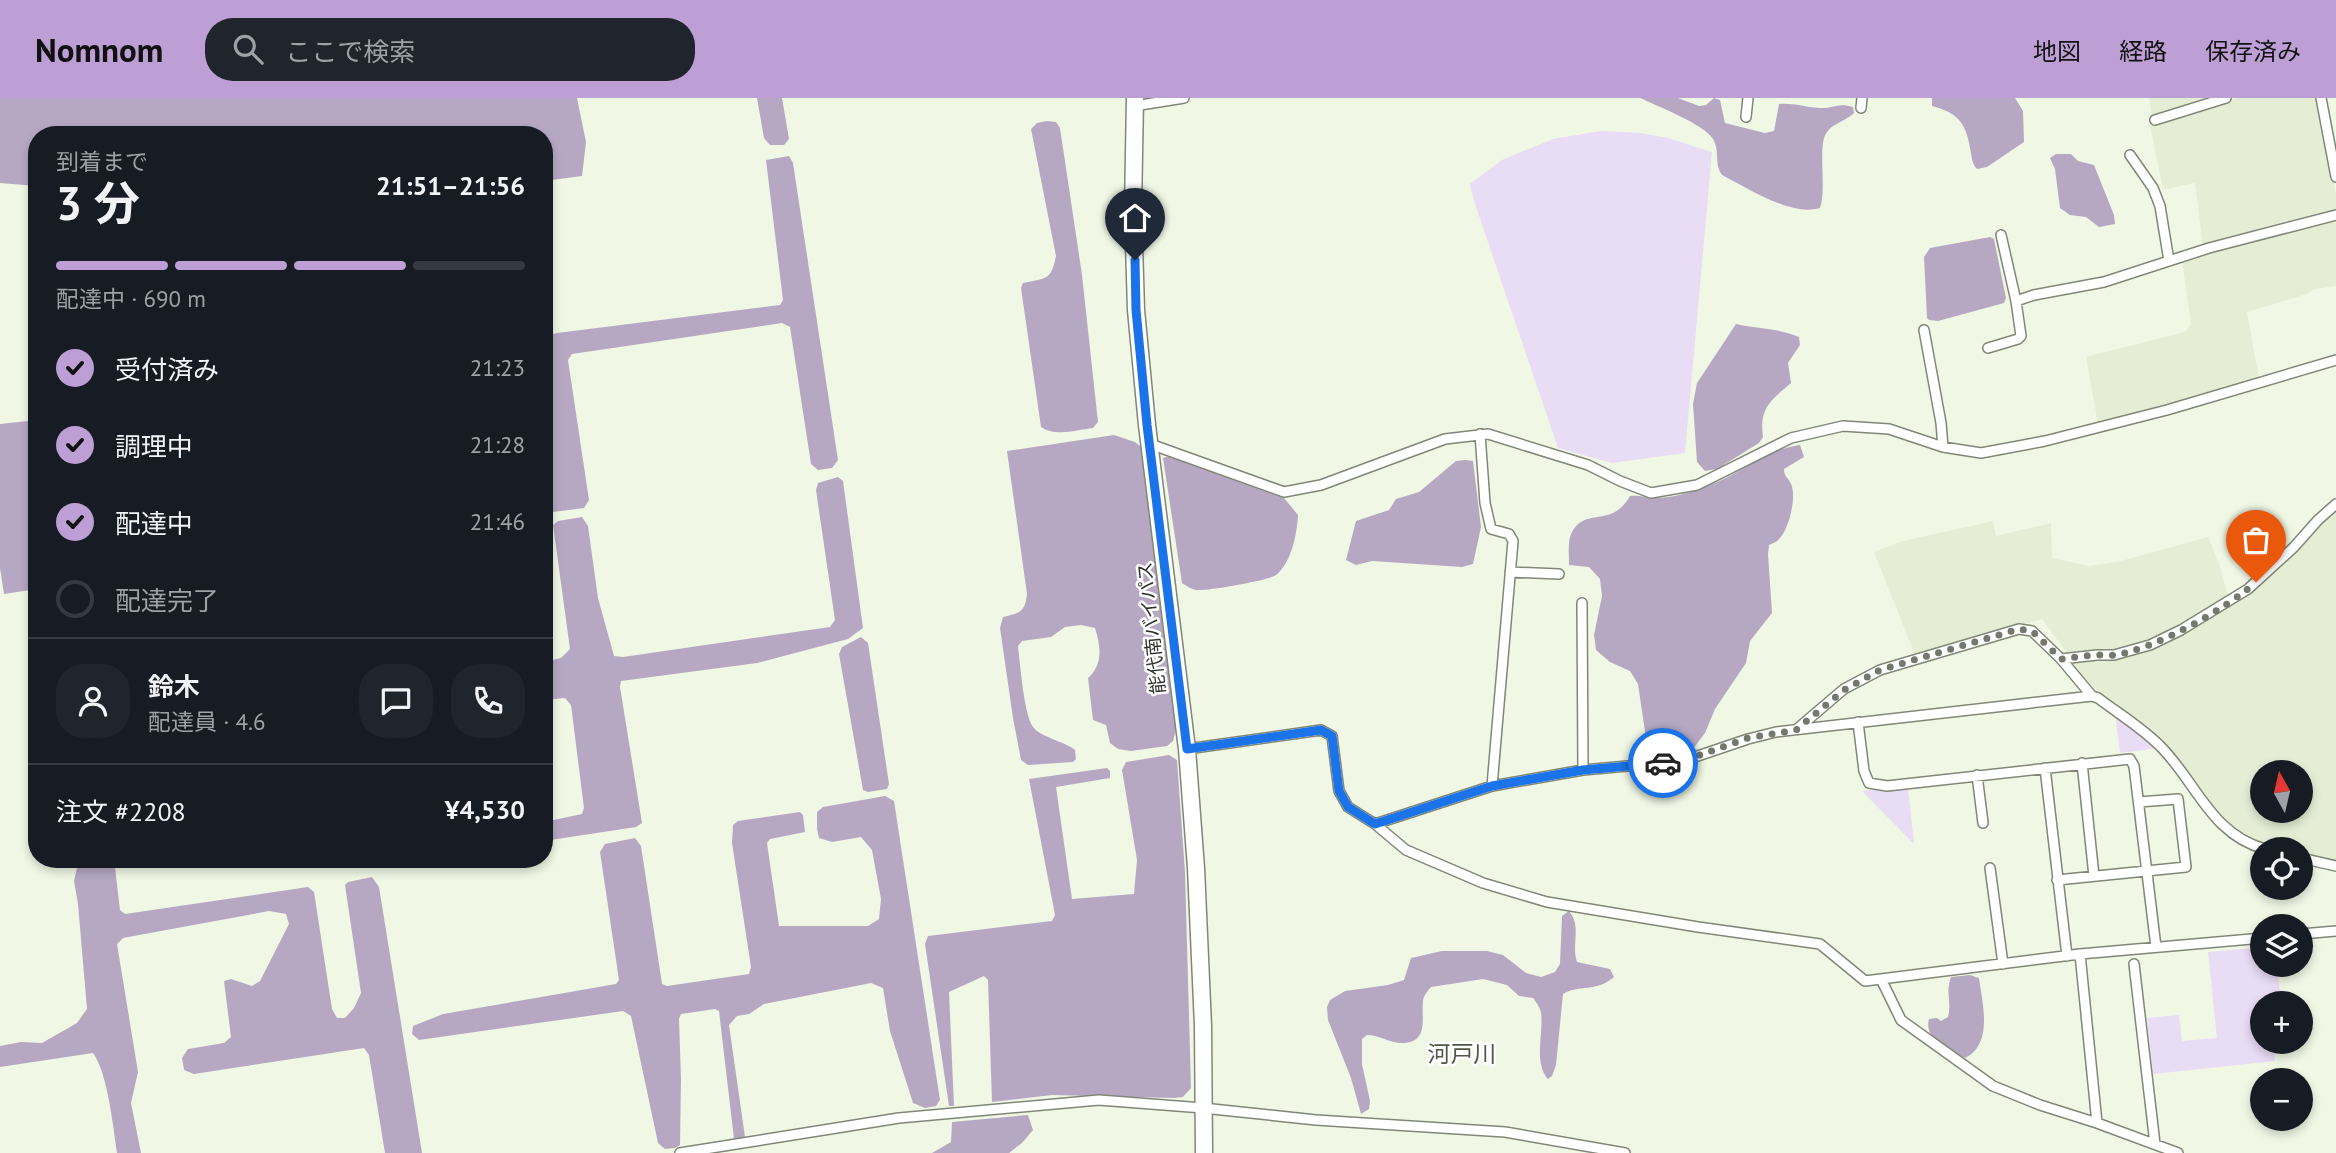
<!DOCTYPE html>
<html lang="ja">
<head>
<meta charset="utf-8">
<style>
  :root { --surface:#171b24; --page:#20242c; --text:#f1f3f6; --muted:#9ea1a6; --line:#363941; --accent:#bd9fd5 }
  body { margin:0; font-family:"PT Sans","Noto Sans JP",sans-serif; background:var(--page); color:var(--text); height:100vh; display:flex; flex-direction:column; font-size:26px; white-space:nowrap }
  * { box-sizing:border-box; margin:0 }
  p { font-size:23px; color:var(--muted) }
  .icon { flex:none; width:38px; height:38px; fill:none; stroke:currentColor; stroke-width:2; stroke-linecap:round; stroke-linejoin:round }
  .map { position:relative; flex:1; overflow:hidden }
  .drawer { position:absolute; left:28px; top:28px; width:525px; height:742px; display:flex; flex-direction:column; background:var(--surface); border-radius:28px; box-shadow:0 4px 10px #0003 }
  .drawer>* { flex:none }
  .needle { width:46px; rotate:352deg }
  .tools { position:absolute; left:2250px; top:662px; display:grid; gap:14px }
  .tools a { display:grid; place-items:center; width:63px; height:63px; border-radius:50%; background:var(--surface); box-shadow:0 4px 10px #0003; font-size:35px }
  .pin { position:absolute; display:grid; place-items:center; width:60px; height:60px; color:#fff; margin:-72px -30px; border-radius:50% 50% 50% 0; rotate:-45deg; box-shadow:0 0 7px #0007 }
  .pin .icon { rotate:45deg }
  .courier { position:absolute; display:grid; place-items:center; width:70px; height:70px; margin:-35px; border:5px solid #1a73e8; border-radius:50%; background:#fff; color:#222; box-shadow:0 2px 9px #0007 }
  .overview em { font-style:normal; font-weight:700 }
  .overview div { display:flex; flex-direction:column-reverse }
  .overview { display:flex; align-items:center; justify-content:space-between; height:119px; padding:0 28px }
  h1 { font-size:46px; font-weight:700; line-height:52px }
  .bar { display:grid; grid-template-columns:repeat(4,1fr); gap:10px 7px; align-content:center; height:84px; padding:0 28px }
  .bar i { height:9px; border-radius:5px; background:var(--line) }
  .bar .on { background:var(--accent) }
  .bar p { grid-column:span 4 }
  .line { display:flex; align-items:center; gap:18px; padding:0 28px; border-top:2px solid var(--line) }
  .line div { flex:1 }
  .round { display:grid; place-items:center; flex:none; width:74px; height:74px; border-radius:28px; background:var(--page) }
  ol { padding:0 28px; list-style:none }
  li { display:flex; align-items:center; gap:21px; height:77px }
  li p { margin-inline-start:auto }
  li .icon { padding:7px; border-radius:50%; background:var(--accent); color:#111; stroke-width:4 }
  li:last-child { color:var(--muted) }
  li i { width:38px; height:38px; border:4px solid var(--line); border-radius:50% }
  header { display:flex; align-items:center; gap:42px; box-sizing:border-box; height:98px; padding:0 35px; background:var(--accent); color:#111 }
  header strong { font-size:33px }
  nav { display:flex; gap:38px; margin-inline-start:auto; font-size:24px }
  .search { width:490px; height:63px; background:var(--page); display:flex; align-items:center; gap:18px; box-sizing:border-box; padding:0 24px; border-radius:28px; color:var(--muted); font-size:26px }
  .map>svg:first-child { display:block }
</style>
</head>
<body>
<header>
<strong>Nomnom</strong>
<div class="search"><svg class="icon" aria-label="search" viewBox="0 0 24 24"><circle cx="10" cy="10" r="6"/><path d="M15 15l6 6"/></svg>ここで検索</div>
<nav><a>地図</a><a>経路</a><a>保存済み</a></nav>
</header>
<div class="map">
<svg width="2336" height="1055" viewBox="0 0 2336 1055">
  <rect width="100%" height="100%" fill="#f0f7e5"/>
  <!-- built -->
  <path fill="#e5eed5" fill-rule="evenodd" d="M 2149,0 L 2220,0 L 2152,20 Z
    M 2237,0 L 2317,0 L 2336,96 L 2336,113 L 2203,150 L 2195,85 L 2163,92 L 2150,28 L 2152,25 Z
    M 2336,119 L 2336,188 L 2315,191 L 2304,197 L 2247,214 L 2259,281 L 2098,326 L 2086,259 L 2185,234 L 2191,226 L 2182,163 L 2212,152 Z
    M 2336,412 L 2336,765 L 2301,756 L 2301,751 L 2280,751 L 2243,739 L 2226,726 L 2193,685 L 2074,570 L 2073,566 L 2134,554 L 2170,543 L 2248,496 ZM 2263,674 L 2301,674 L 2301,712 L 2263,712 Z
    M 1993,423 L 1996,438 L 2051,425 L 2052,460 L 2089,468 L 2121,463 L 2208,439 L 2220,468 L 2228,499 L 2159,540 L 2114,555 L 2107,550 L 2069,558 L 2042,521 L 1915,557 L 1874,454 L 1903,443 Z"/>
  <!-- green -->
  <path fill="#e9dcf5" d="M 1601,33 L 1640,35 L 1668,40 L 1712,54 L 1685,355 L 1612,365 L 1558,350 L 1474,103 L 1470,86 L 1502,62 L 1553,41 Z
    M 2115,615 L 2158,650 L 2120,655 Z
    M 1908,689 L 1914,746 L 1862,693 Z
    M 2263,849 L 2263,866 L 2277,866 L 2281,905 L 2263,905 L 2263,943 L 2273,943 L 2275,963 L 2153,976 L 2147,920 L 2179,917 L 2182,943 L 2217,940 L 2208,854 Z"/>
  <!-- forest -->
  <path fill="#b6a8c3" d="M 0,0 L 577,0 L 586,44 L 582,78 L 544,83 L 544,37 L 37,37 L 37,88 L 0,85 Z
    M 757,0 L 782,0 L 789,41 L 784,47 L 770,47 L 764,40 Z
    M 1640,0 L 1678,0 L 1699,8 L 1706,7 L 1714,0 L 1720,2 L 1725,25 L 1765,35 L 1774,33 L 1779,6 C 1794,5 1805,9 1819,10 C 1833,11 1838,4 1853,9 L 1854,15 C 1846,23 1833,25 1827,34 C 1817,46 1827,90 1820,110 C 1791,119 1748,90 1722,77 C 1714,66 1720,52 1713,41 C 1704,26 1657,8 1640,0 Z
    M 1932,0 L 2015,0 L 2023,13 L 2024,44 L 1987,69 L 1977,71 C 1971,65 1972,58 1970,50 C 1966,24 1956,14 1932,8 Z
    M 1047,23 L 1056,24 L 1060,30 L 1082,177 L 1098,324 L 1093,330 C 1076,332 1056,339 1041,329 L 1021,190 L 1023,185 C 1046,180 1051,183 1056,158 L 1031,31 L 1037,25 Z
    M 2056,56 L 2071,56 L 2078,63 L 2094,67 L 2114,117 L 2115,126 L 2099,129 L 2086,119 L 2070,117 L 2060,110 L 2055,71 L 2050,60 Z
    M 789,58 L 793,65 L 838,362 L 832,370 L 818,372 L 811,366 L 790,229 L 782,225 L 572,256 L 568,262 L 589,402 L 584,410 L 553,414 L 545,409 L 544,243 L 547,238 L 557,235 L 780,207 L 783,202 L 766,62 Z
    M 1990,139 L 1994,141 L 2006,200 L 2004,205 L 1938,223 L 1929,222 L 1927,220 L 1924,159 L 1930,150 Z
    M 1736,226 C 1759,231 1778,230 1799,239 L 1800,247 L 1788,265 L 1791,285 C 1770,303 1759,310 1763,339 L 1759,345 L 1717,371 L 1705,373 L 1697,364 L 1693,306 L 1697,285 Z
    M 37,322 L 37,491 L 4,496 L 0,470 L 0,326 Z
    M 1114,337 L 1135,344 L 1141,349 L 1176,632 L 1173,643 L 1167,648 L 1131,653 L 1118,651 L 1110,645 L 1106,627 L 1093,622 L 1088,580 C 1103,567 1101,549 1095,530 L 1081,527 L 1065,529 L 1051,539 L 1022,543 L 1018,548 C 1020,565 1024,617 1033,629 C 1040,639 1064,643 1075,652 L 1076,661 L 1073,664 L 1028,667 L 1021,662 L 1013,620 L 1000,530 L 1003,519 C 1020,515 1025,514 1027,496 L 1007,353 Z
    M 1800,347 L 1804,359 L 1784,371 C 1784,379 1788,379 1791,386 C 1797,398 1789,432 1779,441 C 1777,444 1773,445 1769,447 L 1768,456 L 1772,515 L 1750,543 L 1746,565 L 1715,611 L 1705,635 L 1693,651 L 1650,652 L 1647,647 L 1638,586 L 1630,573 L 1610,564 L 1596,552 L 1594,537 L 1602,498 L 1600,481 L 1589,469 L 1569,467 C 1569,458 1568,447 1570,439 C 1579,414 1598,423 1615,414 C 1622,410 1626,405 1630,398 C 1639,397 1643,399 1651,400 C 1669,401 1694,394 1710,387 C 1741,376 1766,351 1800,347 Z
    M 1169,358 L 1284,400 L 1298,417 C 1297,435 1292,464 1276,477 C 1270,482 1207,493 1197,492 C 1192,492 1187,488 1182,485 L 1163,360 Z
    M 1466,362 L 1473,363 L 1481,429 L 1473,466 L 1462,469 L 1372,463 L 1356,467 L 1346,462 L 1356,423 L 1389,412 L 1396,401 L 1419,394 L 1456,363 Z
    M 838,379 L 843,383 L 863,530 L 848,541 L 757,565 L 621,583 L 620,589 L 642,725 L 636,729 L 544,743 L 544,724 L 582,716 L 584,710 L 571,607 L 565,600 L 544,602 L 544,564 L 561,560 L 570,551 L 553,427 L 558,423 L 582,419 L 588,428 L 598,500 L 614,558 L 623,559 L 830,529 L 835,522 L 816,392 L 818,385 Z
    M 861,539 L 868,545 L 889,686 L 887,691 L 868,694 L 863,692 L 839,556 L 842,549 Z
    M 1169,657 L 1177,662 L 1185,774 L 1191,990 L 1183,999 L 1175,1000 L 1052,997 L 992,1004 L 988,882 L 984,878 L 949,894 L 954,1008 L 949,1008 L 925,846 L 928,838 L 1052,823 L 1055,817 L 1029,681 L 1107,670 L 1110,673 L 1110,680 L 1056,689 L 1072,801 L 1134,796 L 1137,762 L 1122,672 L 1126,664 Z
    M 885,698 L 894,703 L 940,1002 L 936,1008 L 925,1010 L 913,1005 L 890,933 L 883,890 L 871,885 L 764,906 L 749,916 L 737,918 L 729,927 L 745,1039 L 740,1043 L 734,1041 L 719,913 L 715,911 L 681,916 L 679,921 L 681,981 L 680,1047 L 675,1050 L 665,1051 L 658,1045 L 631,918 L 623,913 L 419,942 L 412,936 L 413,928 L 443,916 L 616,886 L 619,882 L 600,754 L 605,746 L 635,740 L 641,748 L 662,886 L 667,888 L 749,876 L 751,869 L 732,745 L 733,727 L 738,723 L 800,714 L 803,717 L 805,734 L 770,741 L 767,745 L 779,828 L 868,828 L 879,821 L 881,801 L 872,752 L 861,739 L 832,744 L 819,740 L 817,731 L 817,714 L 823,709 Z
    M 79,761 L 114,761 L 120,812 L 125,816 L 308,789 L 314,794 L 332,911 L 337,920 L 345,920 L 354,910 L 361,895 L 345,787 L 348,784 L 372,779 L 379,789 L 422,1055 L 385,1055 L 369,957 L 364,950 L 194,976 L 184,972 L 182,960 L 188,951 L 224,945 L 231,939 L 224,883 L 231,881 L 252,888 L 260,883 L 289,826 L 286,816 L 269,813 L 123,840 L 117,846 L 138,974 L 131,1005 L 141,1055 L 117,1055 C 113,1029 108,976 93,955 L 0,969 L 0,948 L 21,944 L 42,945 L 77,925 L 87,911 L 78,806 L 74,783 Z
    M 1569,813 C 1582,828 1571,847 1577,864 L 1610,871 L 1614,879 C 1595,895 1580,886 1563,896 L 1556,967 L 1552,978 L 1548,981 C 1533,964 1544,935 1541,915 C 1540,909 1536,904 1533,900 L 1519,898 L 1507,887 L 1483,881 L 1431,889 C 1427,894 1423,898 1423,904 C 1421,919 1429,943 1405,945 C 1390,946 1380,937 1367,937 L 1362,941 L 1362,966 L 1370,1003 L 1369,1011 L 1361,1016 L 1351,980 L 1328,922 L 1327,909 L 1330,902 L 1345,893 L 1388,887 L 1404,882 L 1411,860 L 1442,853 L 1487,853 L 1503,857 L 1526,875 L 1541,879 L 1555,874 L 1560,866 L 1562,818 Z
    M 1970,877 L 1979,880 C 1982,904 1994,946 1965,960 C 1951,951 1923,942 1929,921 L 1937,920 L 1941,923 L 1948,919 C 1952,903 1945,896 1951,879 Z
    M 1028,1017 L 1033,1032 L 1022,1045 L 1009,1055 L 932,1055 L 951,1044 L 952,1024 Z"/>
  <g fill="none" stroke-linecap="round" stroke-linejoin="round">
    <!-- street casing -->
    <g stroke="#818777" stroke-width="12">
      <path id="street" d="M 2321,0 L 2336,79
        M 1134,8 L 1184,0
        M 1861,10 L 1862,0
        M 1746,19 L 1748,0
        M 2155,22 L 2226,0
        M 2130,57 L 2153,90 L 2160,108 L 2169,163
        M 2001,137 L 2016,203 L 2034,197 L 2104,184 L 2209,150 L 2336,117
        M 1924,232 L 1941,325 L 1943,349
        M 1988,250 L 2018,241 L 2021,238 L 2016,203
        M 1480,336 L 1485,405 L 1491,431 L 1509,436 L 1513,443 L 1492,688
        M 1150,346 L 1284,394 L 1321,387 L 1445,341 L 1488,336 L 1588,367 L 1620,383 L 1651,395 L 1697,387 L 1791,340 L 1843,328 L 1889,331 L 1943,349 L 1981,355 L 2045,343 L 2167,312 L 2336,262
        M 1510,474 L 1559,476
        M 1582,505 L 1583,672
        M 2061,561 L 2097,557 L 2114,557 L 2150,547 L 2181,532 L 2248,491 L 2294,449 L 2318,422 L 2336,406
        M 1858,624 L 1864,673 L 1869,685 L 1887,688 L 2130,661 L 2134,668 L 2156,849
        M 1797,631 L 1844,591 L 1880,572 L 2019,531 L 2032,533 L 2061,561 L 2092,598 L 2098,600 C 2119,616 2144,631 2162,650 C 2197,686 2212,737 2265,751
        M 1187,651 L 1321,632 L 1332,638 L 1339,693 L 1348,709 L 1375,726 L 1406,752 L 1483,785 L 1547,804 L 1698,829 L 1820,846 L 1865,883 L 2080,856 L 2263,840
        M 2082,665 L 2094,778
        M 2045,670 L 2067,858
        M 1977,677 L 1983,725
        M 1375,726 L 1492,688 L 1583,672 L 1683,663 L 1748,641 L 1776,634 L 2092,598
        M 2301,760 L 2336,768
        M 1990,770 L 2003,866
        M 2057,782 L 2186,769 L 2178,701 L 2139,704
        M 2301,836 L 2336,833
        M 2080,856 L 2097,1025
        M 2134,866 L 2155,1046
        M 1881,881 L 1901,922 L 1993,988 L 2040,1007 L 2097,1025 L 2178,1055
        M 680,1055 L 899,1020 L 1099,1002 L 1203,1010 L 1316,1022 L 1505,1034 L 1625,1055"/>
    </g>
    <!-- highway casing -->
    <g stroke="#818777" stroke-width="19">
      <path id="highway" d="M 1135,0 L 1133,112 L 1136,212 L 1147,327 L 1187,651 L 1196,770 L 1203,928 L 1204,1055"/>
    </g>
    <!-- street -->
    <use href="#street" stroke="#fff" stroke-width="9"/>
    <!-- highway -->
    <use href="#highway" stroke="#fff" stroke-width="16"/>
  </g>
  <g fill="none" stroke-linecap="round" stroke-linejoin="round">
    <!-- done -->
    <path stroke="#74786d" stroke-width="7" stroke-dasharray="0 12.6" d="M 1663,665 L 1683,663 L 1748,640 L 1796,632 L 1844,592 L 1880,572 L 2019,531 L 2032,533 L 2061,561 C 2073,560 2086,557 2099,557 C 2104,557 2110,558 2115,557 C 2155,551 2226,511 2256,484"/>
    <!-- route -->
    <path stroke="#1a73e8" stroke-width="9" d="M 1135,162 L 1136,212 L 1147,327 L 1187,651 L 1321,632 L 1332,638 L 1339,693 L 1348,709 L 1375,726 L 1492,688 L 1583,672 L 1663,665"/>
  </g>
  <g text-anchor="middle" stroke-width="5" stroke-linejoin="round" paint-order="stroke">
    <!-- street labels -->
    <g font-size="19" fill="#31332d" stroke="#fff">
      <text transform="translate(1151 530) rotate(-96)" y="7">能代南バイパス</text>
    </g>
    <!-- quarter labels -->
    <g font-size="23" fill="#515748" stroke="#fff">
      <text x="1462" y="964">河戸川</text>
    </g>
  </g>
</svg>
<div class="tools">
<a><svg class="needle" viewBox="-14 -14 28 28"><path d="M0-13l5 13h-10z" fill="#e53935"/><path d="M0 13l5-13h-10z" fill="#9ea1a6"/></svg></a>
<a><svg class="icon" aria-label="locate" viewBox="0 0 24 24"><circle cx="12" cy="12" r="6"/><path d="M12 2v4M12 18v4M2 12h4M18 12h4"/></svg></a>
<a><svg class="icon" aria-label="layers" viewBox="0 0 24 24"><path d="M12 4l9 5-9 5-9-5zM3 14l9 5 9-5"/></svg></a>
<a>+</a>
<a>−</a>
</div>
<div class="pin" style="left:2256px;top:484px;background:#ea580c"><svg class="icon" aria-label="bag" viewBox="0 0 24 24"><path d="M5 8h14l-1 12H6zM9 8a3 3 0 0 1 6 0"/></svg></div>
<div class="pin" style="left:1135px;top:162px;background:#1f2937"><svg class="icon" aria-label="home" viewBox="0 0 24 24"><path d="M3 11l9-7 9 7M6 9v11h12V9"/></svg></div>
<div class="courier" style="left:1663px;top:665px"><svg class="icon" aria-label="car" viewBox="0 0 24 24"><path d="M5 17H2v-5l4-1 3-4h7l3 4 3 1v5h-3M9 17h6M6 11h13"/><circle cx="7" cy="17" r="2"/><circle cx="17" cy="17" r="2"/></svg></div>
<section class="drawer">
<div class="overview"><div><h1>3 分</h1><p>到着まで</p></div><em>21:51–21:56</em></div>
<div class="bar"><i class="on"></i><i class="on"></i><i class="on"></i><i></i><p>配達中 · 690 m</p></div>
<ol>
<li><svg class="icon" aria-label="check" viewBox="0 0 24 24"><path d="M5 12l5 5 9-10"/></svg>受付済み<p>21:23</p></li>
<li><svg class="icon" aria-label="check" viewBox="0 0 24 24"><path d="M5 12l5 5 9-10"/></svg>調理中<p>21:28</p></li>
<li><svg class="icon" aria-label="check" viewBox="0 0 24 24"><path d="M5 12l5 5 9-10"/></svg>配達中<p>21:46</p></li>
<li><i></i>配達完了</li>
</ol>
<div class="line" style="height:126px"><a class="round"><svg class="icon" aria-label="person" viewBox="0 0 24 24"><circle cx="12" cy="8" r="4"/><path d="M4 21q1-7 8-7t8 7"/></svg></a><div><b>鈴木</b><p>配達員 · 4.6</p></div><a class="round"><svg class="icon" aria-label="chat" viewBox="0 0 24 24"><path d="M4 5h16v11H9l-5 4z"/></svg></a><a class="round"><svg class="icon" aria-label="phone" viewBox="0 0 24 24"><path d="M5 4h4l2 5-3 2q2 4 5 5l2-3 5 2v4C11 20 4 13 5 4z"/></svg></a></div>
<div class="line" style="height:91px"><div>注文 #2208</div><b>¥4,530</b></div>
</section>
</div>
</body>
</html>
